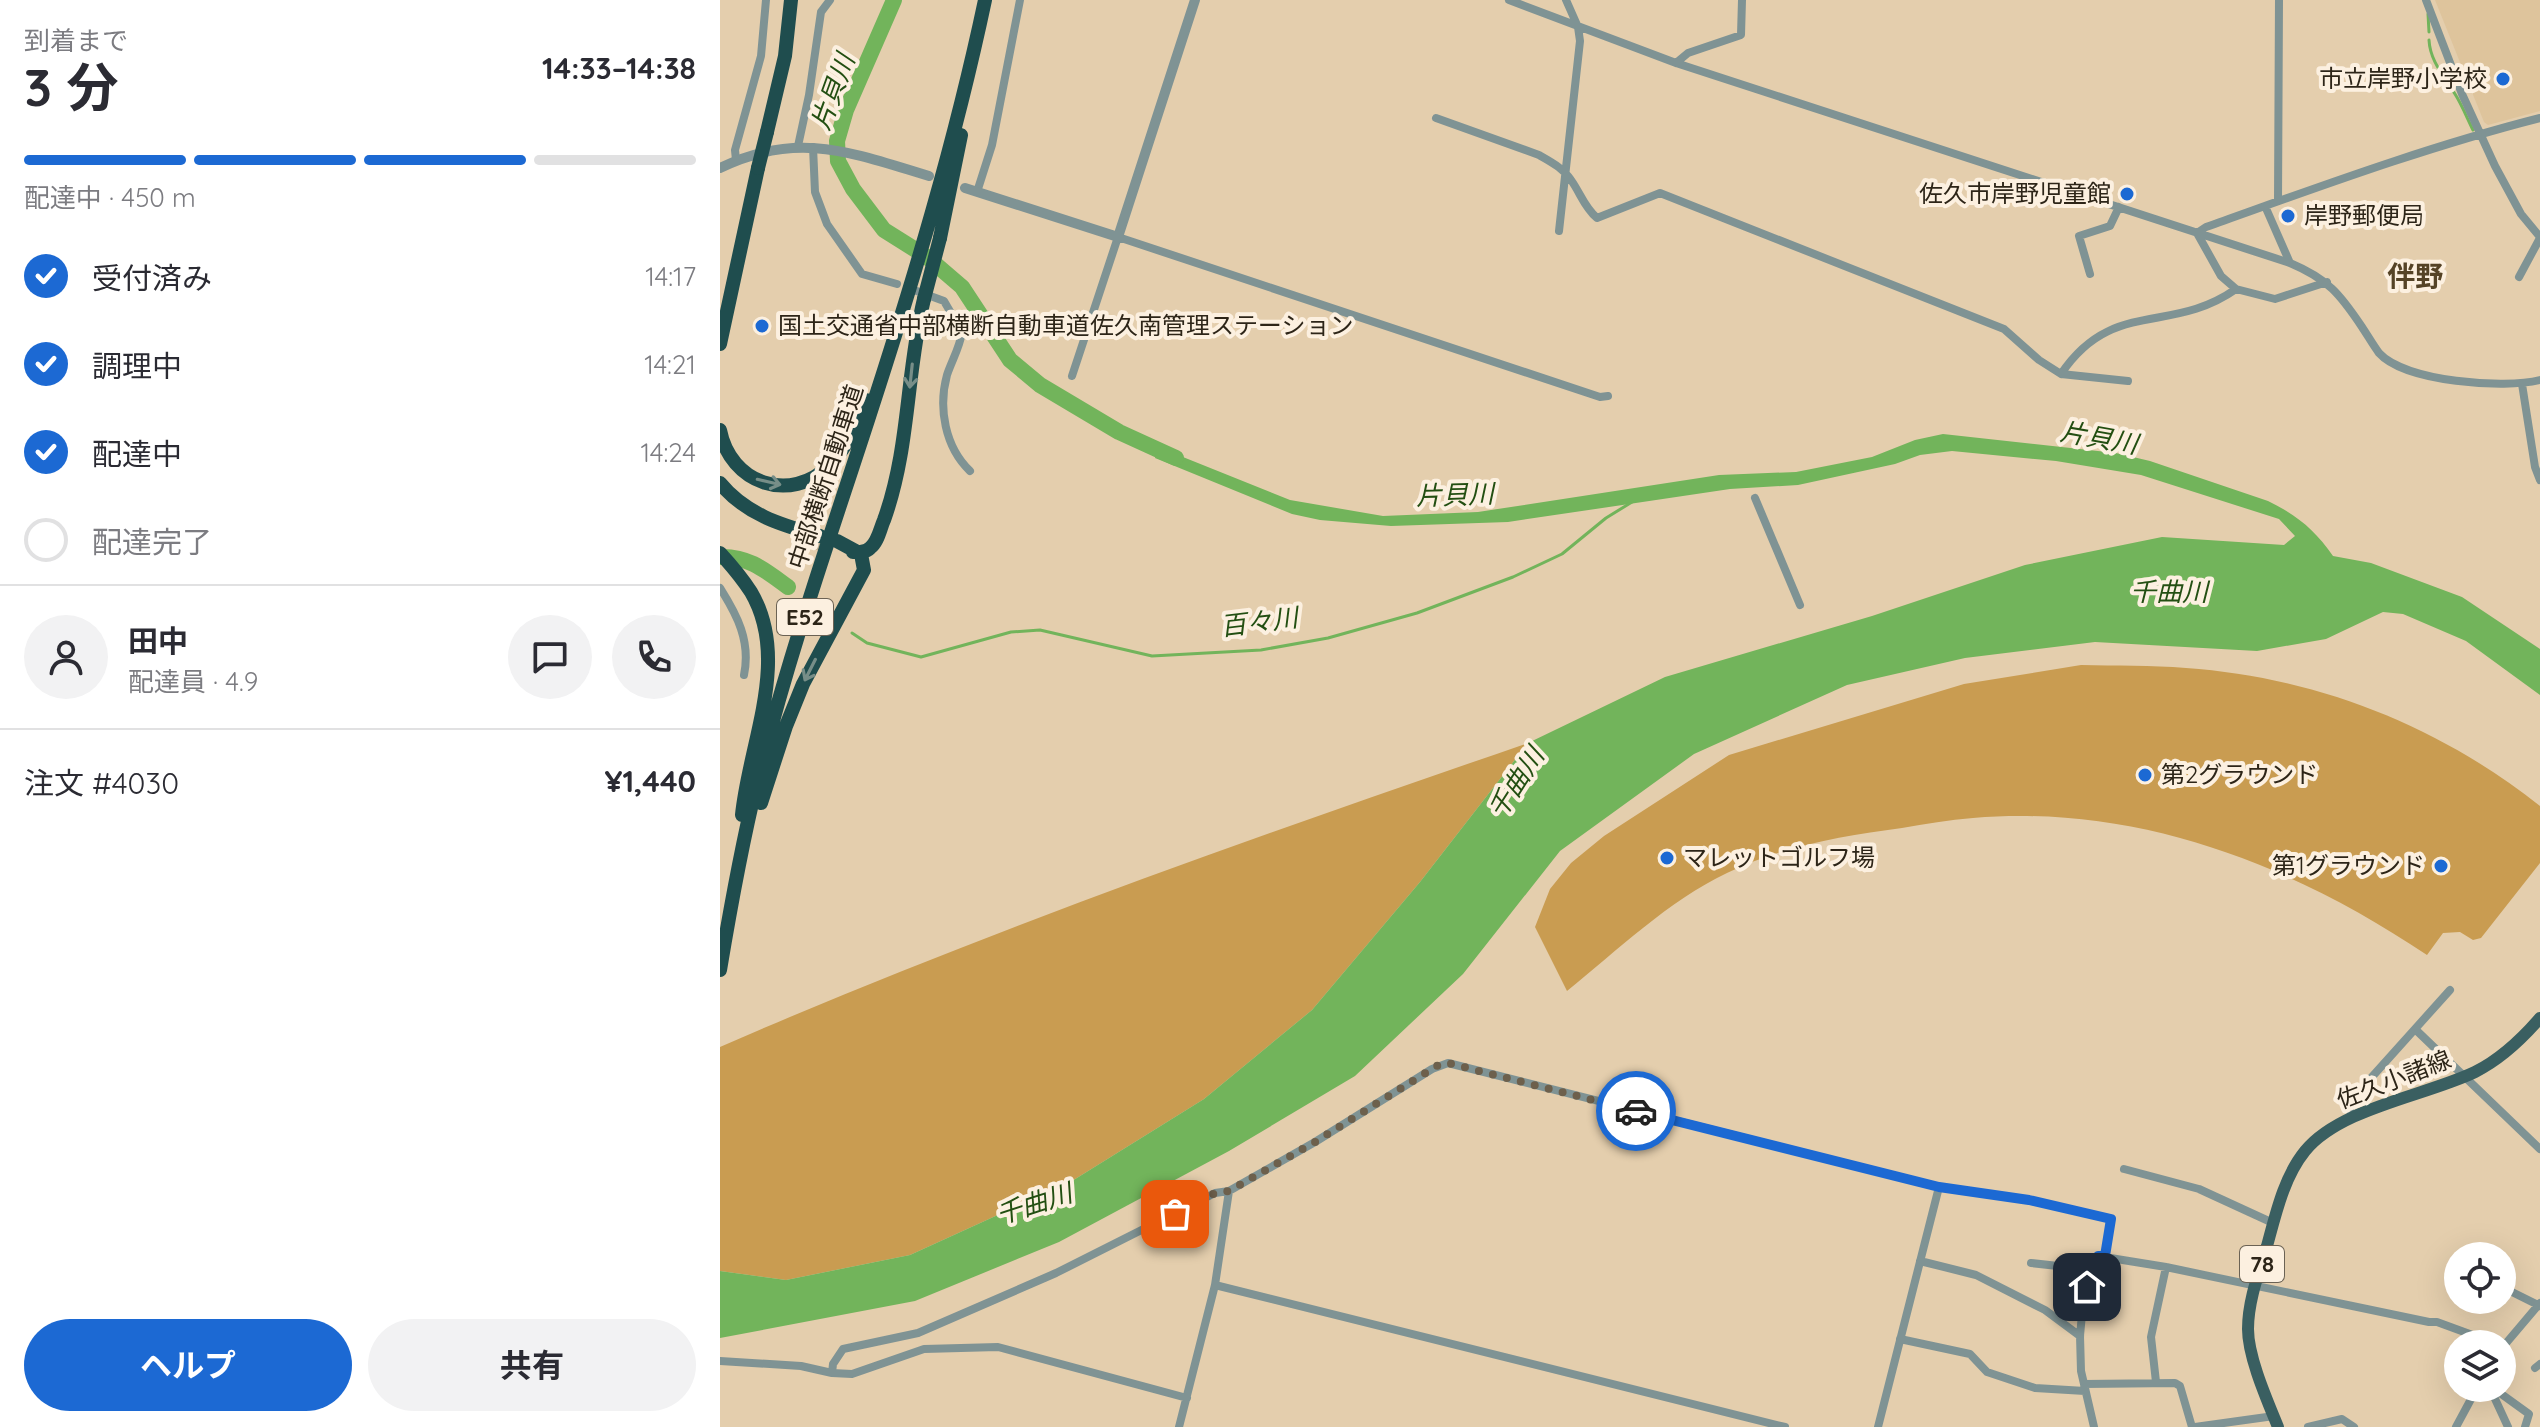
<!DOCTYPE html>
<html lang="ja">
<head>
<meta charset="utf-8">
<style>
  :root { --surface:#fff; --page:#f2f2f3; --text:#2b2b33; --muted:#7c7c81; --line:#e1e1e2; --accent:#1c69d3 }
  body { margin:0; font-family:Quicksand,"Noto Sans JP",sans-serif; background:var(--page); color:var(--text); height:100vh; display:flex; flex-direction:column; font-size:30px; white-space:nowrap }
  * { box-sizing:border-box; margin:0 }
  p { font-size:26px; color:var(--muted) }
  .icon { flex:none; width:44px; height:44px; fill:none; stroke:currentColor; stroke-width:2; stroke-linecap:round; stroke-linejoin:round }
  .map { position:relative; flex:1; overflow:hidden }
  .side { display:flex; flex-direction:column; background:var(--surface); width:720px }
  .side>* { flex:none }
  .controls { position:absolute; left:1724px; top:1242px; display:grid; gap:16px }
  .controls a { display:grid; place-items:center; width:72px; height:72px; border-radius:50%; background:var(--surface); box-shadow:0 8px 32px #0002; font-size:40px }
  .pin { position:absolute; display:grid; place-items:center; width:68px; height:68px; color:#fff; margin:-34px; border-radius:16px; box-shadow:0 4px 12px #0006 }
  .courier { position:absolute; display:grid; place-items:center; width:80px; height:80px; margin:-40px; border:6px solid #1c69d3; border-radius:50%; background:#fff; color:#222; box-shadow:0 2px 10px #0007 }
  .summary em { font-style:normal; font-weight:700 }
  .summary div { display:flex; flex-direction:column-reverse }
  .summary { display:flex; align-items:center; justify-content:space-between; height:136px; padding:0 24px }
  h1 { font-size:52px; font-weight:700; line-height:60px }
  .bar { display:grid; grid-template-columns:repeat(4,1fr); gap:12px 8px; align-content:center; height:96px; padding:0 24px }
  .bar i { height:10px; border-radius:6px; background:var(--line) }
  .bar .on { background:var(--accent) }
  .bar p { grid-column:span 4 }
  .line { display:flex; align-items:center; gap:20px; padding:0 24px; border-top:2px solid var(--line) }
  .line div { flex:1 }
  .round { display:grid; place-items:center; flex:none; width:84px; height:84px; border-radius:42px; background:var(--page) }
  ol { padding:0 24px; list-style:none }
  li { display:flex; align-items:center; gap:24px; height:88px }
  li p { margin-inline-start:auto }
  li .icon { padding:8px; border-radius:50%; background:var(--accent); color:#fff; stroke-width:4 }
  li:last-child { color:var(--muted) }
  li i { width:44px; height:44px; border:4px solid var(--line); border-radius:50% }
  .button { display:flex; gap:16px; margin-top:auto; padding:16px 24px }
  .button a { flex:1; height:92px; border-radius:48px; background:var(--accent); color:#fff; font-size:32px; font-weight:700; line-height:92px; text-align:center }
  .button a+a { background:var(--page); color:var(--text) }
  main { display:flex; flex:1; min-height:0 }
  .map>svg:first-child { display:block }
</style>
</head>
<body>
<main>
<section class="side">
<div class="summary"><div><h1>3 分</h1><p>到着まで</p></div><em>14:33–14:38</em></div>
<div class="bar"><i class="on"></i><i class="on"></i><i class="on"></i><i></i><p>配達中 · 450 m</p></div>
<ol>
<li><svg class="icon" aria-label="check" viewBox="0 0 24 24"><path d="M5 12l5 5 9-10"/></svg>受付済み<p>14:17</p></li>
<li><svg class="icon" aria-label="check" viewBox="0 0 24 24"><path d="M5 12l5 5 9-10"/></svg>調理中<p>14:21</p></li>
<li><svg class="icon" aria-label="check" viewBox="0 0 24 24"><path d="M5 12l5 5 9-10"/></svg>配達中<p>14:24</p></li>
<li><i></i>配達完了</li>
</ol>
<div class="line" style="height:144px"><a class="round"><svg class="icon" aria-label="person" viewBox="0 0 24 24"><circle cx="12" cy="8" r="4"/><path d="M4 21q1-7 8-7t8 7"/></svg></a><div><b>田中</b><p>配達員 · 4.9</p></div><a class="round"><svg class="icon" aria-label="chat" viewBox="0 0 24 24"><path d="M4 5h16v11H9l-5 4z"/></svg></a><a class="round"><svg class="icon" aria-label="phone" viewBox="0 0 24 24"><path d="M5 4h4l2 5-3 2q2 4 5 5l2-3 5 2v4C11 20 4 13 5 4z"/></svg></a></div>
<div class="line" style="height:104px"><div>注文 #4030</div><b>¥1,440</b></div>
<div class="button"><a>ヘルプ</a><a>共有</a></div>
</section>
<div class="map">
<svg width="1820" height="1427" viewBox="0 0 1820 1427">
  <rect width="100%" height="100%" fill="#e4cead"/>
  <!-- built -->
  <path fill="#dec49c" d="M 1715,0 L 1820,0 L 1820,111 L 1768,125 L 1764,122 Z"/>
  <!-- green -->
  <path fill="#c99c51" d="M 1361,665 C 1396,666 1431,665 1466,668 C 1595,677 1718,725 1820,806 L 1820,863 L 1761,938 L 1753,940 L 1740,932 L 1723,933 L 1707,955 C 1573,865 1418,804 1253,818 C 1229,820 1205,824 1182,828 C 1121,836 1063,846 1007,873 C 948,901 898,950 847,991 L 815,927 L 830,889 L 851,863 L 884,836 L 1009,755 L 1244,684 Z
    M 808,743 L 700,882 L 592,1010 L 484,1099 L 352,1181 L 190,1255 L 66,1280 L 0,1271 L 0,1047 C 263,932 536,837 808,743 Z"/>
  <!-- water -->
  <path fill="#72b45b" d="M 1223,434 L 1396,453 L 1430,461 L 1548,501 C 1577,515 1595,530 1613,556 L 1651,563 L 1742,597 L 1820,649 L 1820,695 L 1746,641 L 1683,614 L 1663,612 L 1606,639 L 1537,651 L 1375,642 L 1245,658 L 1127,685 L 974,754 L 840,851 L 743,974 L 635,1076 L 509,1151 L 339,1242 L 195,1301 L 0,1338 L 0,1271 L 66,1280 L 190,1255 L 352,1181 L 484,1099 L 592,1010 L 700,882 L 808,743 L 945,677 L 1152,616 L 1305,565 L 1442,537 L 1564,545 L 1575,536 L 1559,519 L 1421,475 L 1336,461 L 1232,451 L 1200,455 L 1175,464 L 1078,485 L 1010,489 L 788,522 L 671,526 L 600,520 L 572,514 L 435,458 L 438,447 L 570,500 L 663,516 L 758,512 L 999,475 L 1076,472 L 1152,457 L 1195,440 Z"/>
  <g fill="none" stroke-linecap="round" stroke-linejoin="round">
    <!-- stream -->
    <path stroke="#72b45b" stroke-width="3" d="M 1708,14 L 1709,32
      M 1709,40 C 1710,61 1724,76 1735,94 C 1742,105 1747,118 1753,130
      M 132,633 L 147,643 L 201,657 L 291,632 L 320,630 L 432,656 L 541,650 L 608,638 L 697,613 L 793,577 L 842,554 L 886,518 L 912,502"/>
    <!-- river -->
    <path stroke="#72b45b" stroke-width="16" d="M 174,0 L 126,110 L 117,141 L 118,161 L 133,189 L 164,230 L 207,257 L 242,287 L 290,360 L 320,385 L 399,432 L 456,458
      M 0,557 C 29,556 46,571 68,587"/>
    <!-- motorway-tunnel -->
    <path stroke="#bfac8f" stroke-width="14" stroke-dasharray="14 7" stroke-linecap="butt" d="M 98,543 L 115,548"/>
    <!-- minor -->
    <path stroke="#7f9394" stroke-width="8" d="M 789,0 L 956,63 L 1570,263 C 1608,279 1620,294 1642,327 C 1648,336 1653,345 1659,353 C 1685,382 1785,389 1820,380
      M 1706,0 L 1742,94 L 1775,166 L 1801,214 L 1820,237
      M 956,63 L 968,53 L 1021,35 L 1022,0
      M 716,118 L 819,155 C 831,162 843,168 851,180 C 861,194 864,207 877,218 L 940,193 L 1284,329 L 1319,360 L 1341,374 L 1408,381
      M 78,146 L 89,95 L 101,12 L 110,0
      M 93,147 L 95,192 L 107,224 L 142,274 L 177,284
      M 16,160 L 15,150 L 41,56 L 46,0
      M 257,192 L 272,145 L 300,0
      M 1558,201 L 1559,0
      M 1545,206 L 1570,263
      M 839,231 L 860,41 L 858,27 L 846,0
      M 1370,274 L 1359,236 L 1390,226 L 1399,207
      M 1799,277 L 1820,238
      M 1607,282 L 1555,299 L 1516,289 L 1501,276 L 1477,233 L 1486,227 C 1596,188 1706,147 1820,118
      M 194,290 L 224,301 L 242,332 C 240,347 232,360 227,375 C 218,408 225,447 250,471
      M 1341,374 C 1392,298 1451,335 1516,289
      M 352,376 L 398,237 L 880,397 L 888,396
      M 1802,384 L 1815,467 L 1820,480
      M 1035,498 L 1080,605
      M 0,588 C 17,615 31,641 24,675
      M 1696,1030 L 1820,1149
      M 1632,1118 L 1629,1106 L 1633,1098 L 1730,990
      M 1404,1169 L 1479,1189 L 1553,1223
      M 1200,1261 L 1256,1275 L 1325,1310 L 1360,1336
      M 1311,1263 L 1347,1267 L 1371,1264
      M 495,1285 L 1065,1427
      M 1782,1287 L 1820,1306
      M 1180,1339 L 1250,1354 L 1267,1372 L 1315,1388 L 1365,1391
      M 1782,1348 L 1820,1303
      M 0,1361 L 81,1366 L 112,1373 L 132,1374 L 204,1349 L 278,1347 L 467,1398
      M 1815,1368 L 1820,1364
      M 112,1373 L 113,1364 L 123,1349 L 198,1333 L 336,1273 L 495,1193 L 509,1191 L 595,1142 L 712,1069 L 728,1063 L 1219,1187 L 1309,1200 L 1391,1219 L 1385,1256
      M 1436,1382 L 1431,1337 L 1446,1267
      M 1364,1384 L 1455,1383 L 1460,1386 L 1472,1427
      M 1770,1388 L 1788,1427
      M 1773,1388 L 1809,1414 L 1805,1427
      M 459,1427 L 495,1285 L 509,1191
      M 1158,1427 L 1219,1187
      M 1374,1427 L 1361,1371 L 1360,1336 L 1363,1303 L 1371,1264 L 1378,1256 L 1446,1267 L 1709,1322 L 1717,1322 L 1777,1344
      M 1475,1427 L 1554,1416
      M 1588,1427 L 1622,1419 L 1634,1427
      M 1736,1427 L 1757,1388"/>
    <!-- tertiary -->
    <path stroke="#7f9394" stroke-width="10" d="M 0,168 C 78,130 132,153 209,176
      M 245,188 L 398,237 L 475,0"/>
    <!-- primary -->
    <path stroke="#3a5f61" stroke-width="12" d="M 1558,1427 C 1547,1400 1528,1357 1528,1329 C 1528,1301 1539,1272 1547,1246 C 1556,1213 1564,1177 1585,1151 C 1620,1108 1705,1096 1755,1072 C 1781,1059 1801,1040 1820,1018"/>
    <!-- motorway -->
    <path stroke="#1f4d4e" stroke-width="14" d="M 47,132 L 65,56 L 71,0
      M 220,238 L 241,135
      M 0,344 L 38,168
      M 0,430 C 10,483 70,505 110,465 C 127,448 137,422 146,400
      M 0,483 C 26,515 62,525 100,536
      M 133,552 C 139,552 145,553 150,548 C 158,542 160,529 164,520 C 190,448 186,373 204,299
      M 0,553 C 11,565 22,578 31,592 C 71,660 29,743 22,815
      M 41,803 L 66,726 L 83,684 L 144,570 L 141,554 L 117,541
      M 0,970 C 11,904 23,838 39,774 C 69,654 110,537 148,420 C 193,282 235,142 265,0"/>
    <!-- motorway-bridge -->
    <path stroke="#1f4d4e" stroke-width="14" d="M 38,168 L 47,132
      M 204,299 L 220,238"/>
  </g>
  <!-- one-way arrows -->
  <defs><path id="oneway-shaft" d="M-6 0H5M1.5-3L5.5 0L1.5 3" fill="none" stroke-width="1.6" stroke-linecap="round" stroke-linejoin="round" transform="scale(2)"/></defs>
  <g stroke="#778e88">
    <use href="#oneway-shaft" transform="translate(191 376) rotate(96)"/>
    <use href="#oneway-shaft" transform="translate(49 482) rotate(13)"/>
    <use href="#oneway-shaft" transform="translate(90 670) rotate(117)"/>
  </g>
  <g fill="none" stroke-linecap="round" stroke-linejoin="round">
    <!-- done -->
    <path stroke="#6d604c" stroke-width="8" stroke-dasharray="0 14.4" d="M 455,1214 L 495,1193 L 509,1191 L 595,1142 L 720,1064 L 728,1063 L 916,1111"/>
    <!-- route -->
    <path stroke="#1c69d3" stroke-width="10" d="M 916,1111 L 1219,1187 L 1309,1200 L 1391,1219 L 1385,1256 L 1378,1256 L 1371,1264 L 1367,1287"/>
  </g>
  <!-- markers -->
  <g fill="#1c69d3" stroke="#fcf0e0" stroke-width="3">
    <circle cx="1783" cy="79" r="8"/>
    <circle cx="1407" cy="194" r="8"/>
    <circle cx="1568" cy="216" r="8"/>
    <circle cx="42" cy="326" r="8"/>
    <circle cx="1425" cy="775" r="8"/>
    <circle cx="947" cy="858" r="8"/>
    <circle cx="1721" cy="866" r="8"/>
  </g>
  <g text-anchor="middle" stroke-width="8" stroke-linejoin="round" paint-order="stroke">
    <!-- shield labels -->
    <g fill="#fcf0e0" stroke="#6b6254" stroke-width="2">
      <rect x="57" y="599" width="56" height="36" rx="6"/>
      <rect x="1520" y="1246" width="44" height="36" rx="6"/>
    </g>
    <g font-size="22" font-weight="bold" fill="#2d2518">
      <text x="85" y="625">E52</text>
      <text x="1542" y="1272">78</text>
    </g>
    <!-- poi labels -->
    <g font-size="24" fill="#2d2518" stroke="#fcf0e0" text-anchor="start">
      <text x="1767" y="87" text-anchor="end">市立岸野小学校</text>
      <text x="1391" y="202" text-anchor="end">佐久市岸野児童館</text>
      <text x="1584" y="224">岸野郵便局</text>
      <text x="58" y="334">国土交通省中部横断自動車道佐久南管理ステーション</text>
      <text x="1441" y="783">第2グラウンド</text>
      <text x="963" y="866">マレットゴルフ場</text>
      <text x="1705" y="874" text-anchor="end">第1グラウンド</text>
    </g>
    <!-- street labels -->
    <g font-size="24" fill="#2d2518" stroke="#fcf0e0">
      <text transform="translate(106 477) rotate(-72)" y="8">中部横断自動車道</text>
      <text transform="translate(1674 1080) rotate(-21)" y="8">佐久小諸線</text>
    </g>
    <!-- water labels -->
    <g font-size="26" font-style="italic" fill="#234f12" stroke="#fcf0e0">
      <text transform="translate(113 92) rotate(-70)" y="9">片貝川</text>
      <text transform="translate(1379 438) rotate(10)" y="9">片貝川</text>
      <text transform="translate(735 495) rotate(-2)" y="9">片貝川</text>
      <text x="1449" y="601">千曲川</text>
      <text transform="translate(539 622) rotate(-7)" y="9">百々川</text>
      <text transform="translate(796 783) rotate(-57)" y="9">千曲川</text>
      <text transform="translate(314 1204) rotate(-18)" y="9">千曲川</text>
    </g>
    <!-- quarter labels -->
    <g font-size="28" font-weight="bold" fill="#554326" stroke="#fcf0e0">
      <text x="1695" y="286">伴野</text>
    </g>
  </g>
</svg>
<div class="controls">
<a><svg class="icon" aria-label="locate" viewBox="0 0 24 24"><circle cx="12" cy="12" r="6"/><path d="M12 2v4M12 18v4M2 12h4M18 12h4"/></svg></a>
<a><svg class="icon" aria-label="layers" viewBox="0 0 24 24"><path d="M12 4l9 5-9 5-9-5zM3 14l9 5 9-5"/></svg></a>
</div>
<div class="pin" style="left:455px;top:1214px;background:#ea580c"><svg class="icon" aria-label="bag" viewBox="0 0 24 24"><path d="M5 8h14l-1 12H6zM9 8a3 3 0 0 1 6 0"/></svg></div>
<div class="pin" style="left:1367px;top:1287px;background:#1f2937"><svg class="icon" aria-label="home" viewBox="0 0 24 24"><path d="M3 11l9-7 9 7M6 9v11h12V9"/></svg></div>
<div class="courier" style="left:916px;top:1111px"><svg class="icon" aria-label="car" viewBox="0 0 24 24"><path d="M5 17H2v-5l4-1 3-4h7l3 4 3 1v5h-3M9 17h6M6 11h13"/><circle cx="7" cy="17" r="2"/><circle cx="17" cy="17" r="2"/></svg></div>
</div>
</main>
</body>
</html>
